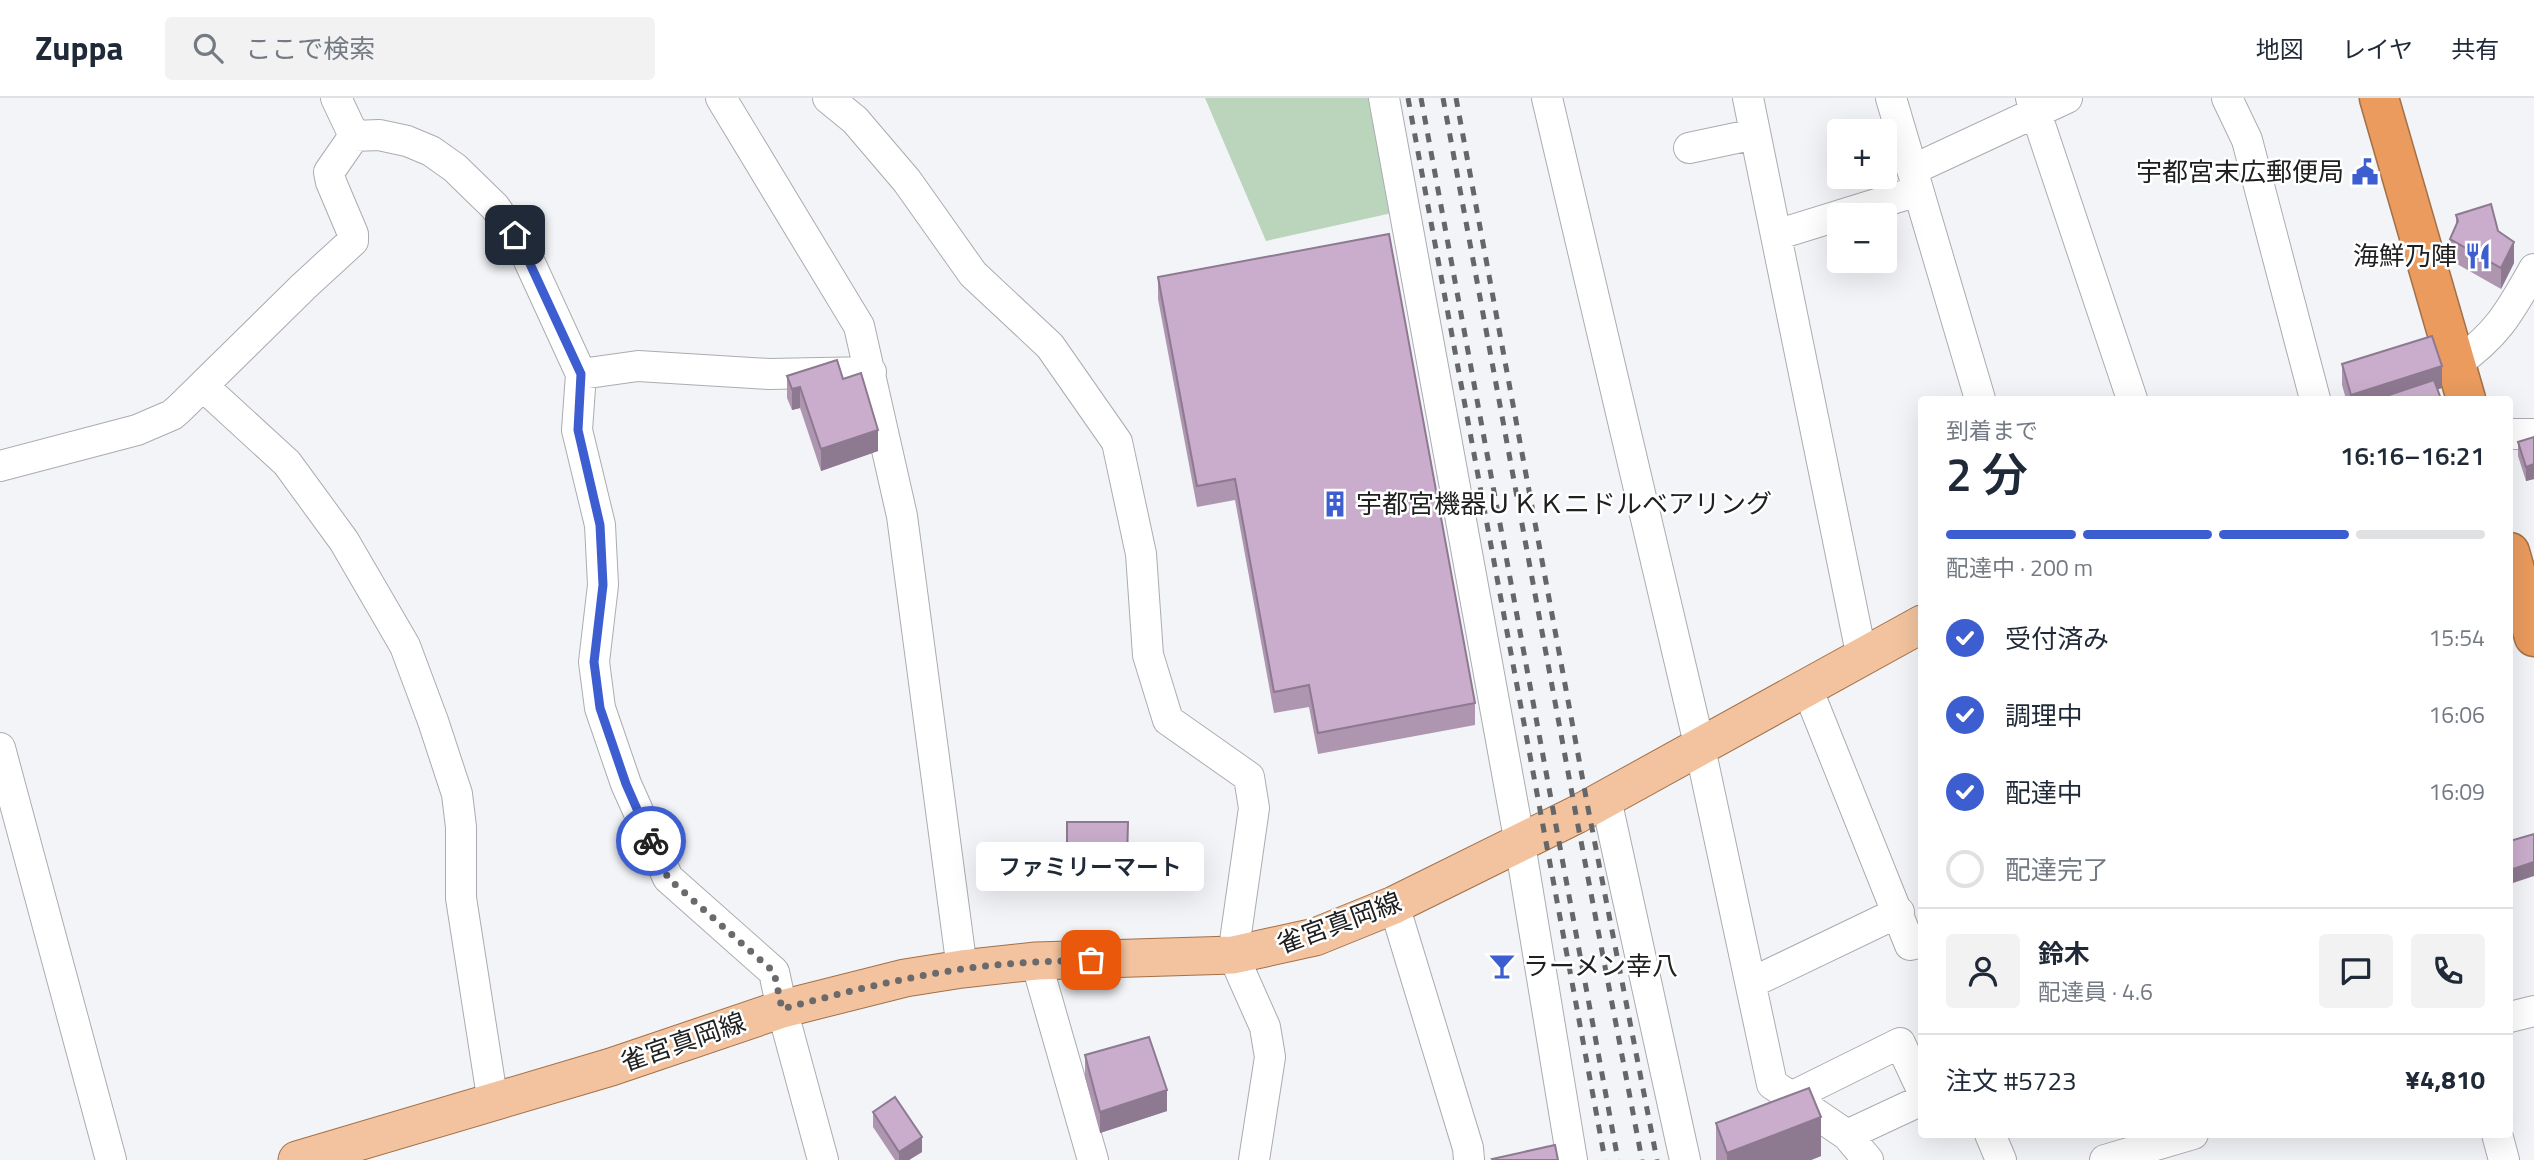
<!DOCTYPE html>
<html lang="ja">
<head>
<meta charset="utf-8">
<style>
  :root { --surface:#fff; --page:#f2f2f3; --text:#1f2937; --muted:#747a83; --line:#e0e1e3; --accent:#3d5ed0 }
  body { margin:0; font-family:"Titillium Web","Noto Sans JP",sans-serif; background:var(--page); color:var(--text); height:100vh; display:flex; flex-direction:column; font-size:26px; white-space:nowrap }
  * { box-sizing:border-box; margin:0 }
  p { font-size:23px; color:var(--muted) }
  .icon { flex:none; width:38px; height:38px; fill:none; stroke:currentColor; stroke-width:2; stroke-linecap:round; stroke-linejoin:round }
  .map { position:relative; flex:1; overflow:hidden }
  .details { position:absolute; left:1918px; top:298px; width:595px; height:742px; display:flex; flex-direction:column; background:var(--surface); border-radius:7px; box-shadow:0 7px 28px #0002 }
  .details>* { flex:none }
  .tools { position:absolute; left:1827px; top:21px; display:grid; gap:14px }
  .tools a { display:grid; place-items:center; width:70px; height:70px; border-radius:7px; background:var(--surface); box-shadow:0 7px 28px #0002; font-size:35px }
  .pin { position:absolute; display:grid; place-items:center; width:60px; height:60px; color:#fff; margin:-30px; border-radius:14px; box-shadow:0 4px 10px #0006 }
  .courier { position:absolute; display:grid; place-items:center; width:70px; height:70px; margin:-35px; border:5px solid #3d5ed0; border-radius:50%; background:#fff; color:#222; box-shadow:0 2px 9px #0007 }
  .bubble { position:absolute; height:49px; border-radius:7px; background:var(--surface); box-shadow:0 7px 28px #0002; font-size:23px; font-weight:600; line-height:49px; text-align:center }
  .summary em { font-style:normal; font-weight:600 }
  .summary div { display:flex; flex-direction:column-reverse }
  .summary { display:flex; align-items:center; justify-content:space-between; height:119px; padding:0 28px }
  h1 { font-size:46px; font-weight:600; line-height:52px }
  .bar { display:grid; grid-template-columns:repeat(4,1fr); gap:10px 7px; align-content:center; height:84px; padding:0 28px }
  .bar i { height:9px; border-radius:5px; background:var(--line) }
  .bar .on { background:var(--accent) }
  .bar p { grid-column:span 4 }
  .line { display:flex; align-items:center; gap:18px; padding:0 28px; border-top:2px solid var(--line) }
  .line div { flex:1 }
  .round { display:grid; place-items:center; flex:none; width:74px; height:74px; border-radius:7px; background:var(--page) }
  ol { padding:0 28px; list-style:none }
  li { display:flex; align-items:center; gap:21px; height:77px }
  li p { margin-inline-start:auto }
  li .icon { padding:7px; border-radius:50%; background:var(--accent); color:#fff; stroke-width:4 }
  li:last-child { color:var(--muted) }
  li i { width:38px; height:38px; border:4px solid var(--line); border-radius:50% }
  header { display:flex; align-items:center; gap:42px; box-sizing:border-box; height:98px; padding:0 35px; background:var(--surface); border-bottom:2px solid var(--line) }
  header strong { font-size:33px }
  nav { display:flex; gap:38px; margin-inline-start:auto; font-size:24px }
  .search { width:490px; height:63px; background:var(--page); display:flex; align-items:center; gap:18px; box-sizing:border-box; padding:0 24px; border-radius:7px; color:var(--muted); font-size:26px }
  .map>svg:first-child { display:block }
</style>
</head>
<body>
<header>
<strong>Zuppa</strong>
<div class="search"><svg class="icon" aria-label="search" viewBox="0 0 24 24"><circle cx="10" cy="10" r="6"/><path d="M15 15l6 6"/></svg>ここで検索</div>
<nav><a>地図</a><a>レイヤ</a><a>共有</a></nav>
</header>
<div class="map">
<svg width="2534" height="1062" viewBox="0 0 2534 1062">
  <rect width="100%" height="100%" fill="#f2f4f7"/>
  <!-- green -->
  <path fill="#bad5bc" d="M 1205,0 L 1368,0 L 1392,115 L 1266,143 Z"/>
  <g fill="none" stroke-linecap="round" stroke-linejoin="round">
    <!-- minor casing -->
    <g stroke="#abacaf" stroke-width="32">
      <path id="minor" d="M 336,0 L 354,38 L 379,37 L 407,43 L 431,53 L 455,70 L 495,109 L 525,154 L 581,276 L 577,332 L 600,427 L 603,487 L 594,564 L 600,610 L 626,686 L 668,780 L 774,874 L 782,911 L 823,1062
        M 721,0 L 859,228 L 902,418 L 962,871
        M 828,0 L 855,22 L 907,83 L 973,176 L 1050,248 L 1117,344 L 1141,456 L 1148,557 L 1168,622 L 1249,679 L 1254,710 L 1233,857 L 1265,929 L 1270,959 L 1254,1062
        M 1384,0 L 1520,746 L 1572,1062
        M 1547,0 L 1700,650 L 1772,986 L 1847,1037 L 1868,1062
        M 1748,0 L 1862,560
        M 1891,0 L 1980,301
        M 2031,0 L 2132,301
        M 2227,0 L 2247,42 L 2315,301
        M 1689,50 L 1755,36
        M 1912,72 L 2067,0
        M 1776,137 L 1918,93
        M 2456,266 C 2498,236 2509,215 2534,171
        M 581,276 L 638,268 L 769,276 L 871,274
        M 203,288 L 287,365 L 344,443 L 405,548 L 433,623 L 457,696 L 461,729 L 461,800 L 493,1005
        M 2510,336 L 2534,336
        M 0,368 L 137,332 L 172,317 L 179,311 L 303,189 L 353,143 L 353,136 L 331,84 L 329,74 L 354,38
        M 1807,590 L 1910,847 L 1922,844
        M 0,650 L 111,1062
        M 1606,701 L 1685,1062
        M 1394,807 L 1468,1050 L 1469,1062
        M 1036,863 L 1093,1062
        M 1751,885 L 1899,814
        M 2510,919 L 2534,913
        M 1791,999 L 1900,945 L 1922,992
        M 1990,1036 L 2001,1062
        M 2497,1036 L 2504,1062
        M 1847,1037 L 1922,1002
        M 2105,1062 L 2193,1036"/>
    </g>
    <!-- major casing -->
    <g stroke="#a37048" stroke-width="39">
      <path id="major" d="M 297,1062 L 611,969 L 782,911 L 905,880 L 962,871 L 1036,863 L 1233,857 L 1315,839 L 1394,807 L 1576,717 L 1922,526"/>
    </g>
    <!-- highway casing -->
    <g stroke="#a37048" stroke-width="41">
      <path id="highway" d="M 2379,0 L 2466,301
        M 2510,454 L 2534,539"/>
    </g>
    <!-- minor -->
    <use href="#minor" stroke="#fff" stroke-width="30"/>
    <!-- major -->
    <use href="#major" stroke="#f2c39e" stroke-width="37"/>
    <!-- highway -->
    <use href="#highway" stroke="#ea9b5d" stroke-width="38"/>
    <!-- rail -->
    <path stroke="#656668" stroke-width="5" stroke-dasharray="9 9" stroke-linecap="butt" d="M 1408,0 L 1605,1062
      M 1421,0 L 1618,1062
      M 1443,0 L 1576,717 L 1642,1062
      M 1456,0 L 1588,710 L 1657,1062"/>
  </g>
  <!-- wall -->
  <path fill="#ae95b0" d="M 2456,117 L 2498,133 L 2514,165 L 2501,191 L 2450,162 L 2450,141 L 2456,127 Z
    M 1158,179 L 1475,605 L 1475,627 L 1318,656 L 1309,609 L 1274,615 L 1235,402 L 1197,409 L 1158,201 Z
    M 2342,266 L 2442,290 L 2438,291 L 2441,301 L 2346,301 L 2342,287 Z
    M 787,278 L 843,281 L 878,353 L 821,373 L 800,310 L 792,312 L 787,300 Z
    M 2534,339 L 2534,381 L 2526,383 L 2518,358 L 2518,344 Z
    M 1067,724 L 1128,724 L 1127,783 L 1067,782 Z
    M 1085,957 L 1167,1013 L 1100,1035 L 1085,979 Z
    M 873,1014 L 922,1054 L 909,1062 L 895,1062 L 873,1029 Z
    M 1716,1025 L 1821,1058 L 1811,1062 L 1716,1062 Z"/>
  <!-- shaded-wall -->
  <path fill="#8d7990" d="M 2514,144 L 2514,165 L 2501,191 L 2501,170 Z
    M 2442,268 L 2442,290 L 2405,301 L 2351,301 L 2351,297 Z
    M 800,289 L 800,310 L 792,312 L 792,291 Z
    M 878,332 L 878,353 L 821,373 L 821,351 Z
    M 2534,366 L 2534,381 L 2526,383 L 2526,369 Z
    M 2534,764 L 2534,778 L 2510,786 L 2510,772 Z
    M 1167,992 L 1167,1013 L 1100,1035 L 1100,1014 Z
    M 1821,1019 L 1821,1058 L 1811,1062 L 1727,1062 L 1727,1055 Z
    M 922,1039 L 922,1054 L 909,1062 L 899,1062 L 899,1054 Z"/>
  <!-- building -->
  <path fill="#caadcd" stroke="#8d7990" stroke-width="2" d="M 2491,106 L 2498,133 L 2514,144 L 2501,170 L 2450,141 L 2458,123 L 2456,117 Z
    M 1389,136 L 1475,605 L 1318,635 L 1309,587 L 1274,594 L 1235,381 L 1197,388 L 1158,179 Z
    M 2432,238 L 2442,268 L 2351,297 L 2342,266 Z
    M 837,262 L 843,281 L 861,275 L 878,332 L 821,351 L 800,289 L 792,291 L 787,278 Z
    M 2434,282 L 2441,301 L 2381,301 L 2380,300 Z
    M 2534,339 L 2534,366 L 2526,369 L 2518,344 Z
    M 1067,724 L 1128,724 L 1127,762 L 1067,761 Z
    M 2534,736 L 2534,764 L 2510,772 L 2510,743 Z
    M 1149,939 L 1167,992 L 1100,1014 L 1085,957 Z
    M 1809,990 L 1821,1019 L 1727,1055 L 1716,1025 Z
    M 895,999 L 922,1039 L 899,1054 L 873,1014 Z
    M 1555,1047 L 1558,1062 L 1493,1062 L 1492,1061 Z"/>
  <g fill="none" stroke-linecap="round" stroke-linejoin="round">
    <!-- done -->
    <path stroke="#6a6a6c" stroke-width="7" stroke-dasharray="0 12.6" d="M 651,743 L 668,780 L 774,874 L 782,911 C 841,895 901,880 962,871 C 1005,865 1048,863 1091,862"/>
    <!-- route -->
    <path stroke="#3d5ed0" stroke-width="9" d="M 515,137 L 525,155 L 581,276 L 578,332 L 600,427 L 603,487 L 594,564 L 600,610 L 626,686 L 651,743"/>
  </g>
  <!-- icons -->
  <defs>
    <g id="civic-bare" transform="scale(2.1)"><path d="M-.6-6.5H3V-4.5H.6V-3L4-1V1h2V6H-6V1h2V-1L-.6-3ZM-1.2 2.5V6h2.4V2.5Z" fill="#3d5ed0" stroke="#fff" stroke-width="2.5" paint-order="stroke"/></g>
    <g id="restaurant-bare" transform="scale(2.1)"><path d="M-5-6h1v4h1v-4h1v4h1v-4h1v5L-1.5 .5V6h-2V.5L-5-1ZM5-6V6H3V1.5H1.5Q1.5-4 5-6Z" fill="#3d5ed0" stroke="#fff" stroke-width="2.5" paint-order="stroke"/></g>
    <g id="building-bare" transform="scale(2.1)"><path d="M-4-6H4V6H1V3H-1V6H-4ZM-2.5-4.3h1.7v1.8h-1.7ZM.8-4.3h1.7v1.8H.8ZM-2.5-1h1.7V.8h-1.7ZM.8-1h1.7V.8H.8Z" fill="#3d5ed0" stroke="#fff" stroke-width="2.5" paint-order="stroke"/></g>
    <g id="bar-bare" transform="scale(2.1)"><path d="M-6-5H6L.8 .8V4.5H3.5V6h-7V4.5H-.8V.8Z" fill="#3d5ed0" stroke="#fff" stroke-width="2.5" paint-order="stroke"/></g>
  </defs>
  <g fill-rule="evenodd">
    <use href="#civic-bare" x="2365" y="74"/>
    <use href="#restaurant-bare" x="2478" y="158"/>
    <use href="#building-bare" x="1335" y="406"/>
    <use href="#bar-bare" x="1502" y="868"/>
  </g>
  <g text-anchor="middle" stroke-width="5" stroke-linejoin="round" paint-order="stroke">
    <!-- poi labels -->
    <g font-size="26" fill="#202021" stroke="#fff" text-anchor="end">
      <text x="2344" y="83">宇都宮末広郵便局</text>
      <text x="2457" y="167">海鮮乃陣</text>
      <text x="1356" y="415" text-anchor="start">宇都宮機器ＵＫＫニドルベアリング</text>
      <text x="1523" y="877" text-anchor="start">ラーメン幸八</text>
    </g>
    <!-- street labels -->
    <g font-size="26" fill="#202021" stroke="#fff">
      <text transform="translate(1339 825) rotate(-20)" y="9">雀宮真岡線</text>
      <text transform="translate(683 944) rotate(-19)" y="9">雀宮真岡線</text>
    </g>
  </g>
</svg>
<div class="tools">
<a>+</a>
<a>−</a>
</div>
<div class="pin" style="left:1091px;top:862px;background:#ea580c"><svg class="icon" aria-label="bag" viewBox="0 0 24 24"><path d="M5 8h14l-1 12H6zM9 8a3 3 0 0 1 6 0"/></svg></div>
<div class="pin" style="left:515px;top:137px;background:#1f2937"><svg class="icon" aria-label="home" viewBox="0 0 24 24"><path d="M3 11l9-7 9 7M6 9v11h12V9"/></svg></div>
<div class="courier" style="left:651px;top:743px"><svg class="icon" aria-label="bike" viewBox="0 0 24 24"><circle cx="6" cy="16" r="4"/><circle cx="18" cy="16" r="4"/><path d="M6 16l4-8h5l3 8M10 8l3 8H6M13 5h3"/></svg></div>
<div class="bubble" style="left:976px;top:744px;width:228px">ファミリーマート</div>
<section class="details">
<div class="summary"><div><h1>2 分</h1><p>到着まで</p></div><em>16:16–16:21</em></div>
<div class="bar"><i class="on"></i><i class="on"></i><i class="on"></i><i></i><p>配達中 · 200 m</p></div>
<ol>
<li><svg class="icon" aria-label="check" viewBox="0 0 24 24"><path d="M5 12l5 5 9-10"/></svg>受付済み<p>15:54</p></li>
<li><svg class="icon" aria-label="check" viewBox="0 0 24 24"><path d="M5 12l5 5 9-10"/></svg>調理中<p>16:06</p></li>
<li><svg class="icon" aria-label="check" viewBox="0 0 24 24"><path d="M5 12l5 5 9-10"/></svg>配達中<p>16:09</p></li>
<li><i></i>配達完了</li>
</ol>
<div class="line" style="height:126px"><a class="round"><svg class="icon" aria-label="person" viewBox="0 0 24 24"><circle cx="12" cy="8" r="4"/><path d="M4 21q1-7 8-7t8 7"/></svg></a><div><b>鈴木</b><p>配達員 · 4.6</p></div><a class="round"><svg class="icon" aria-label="chat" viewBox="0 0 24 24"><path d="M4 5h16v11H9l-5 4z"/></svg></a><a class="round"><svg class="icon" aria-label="phone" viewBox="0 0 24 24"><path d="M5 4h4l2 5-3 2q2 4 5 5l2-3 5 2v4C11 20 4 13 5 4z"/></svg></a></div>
<div class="line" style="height:91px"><div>注文 #5723</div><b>¥4,810</b></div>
</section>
</div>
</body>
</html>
